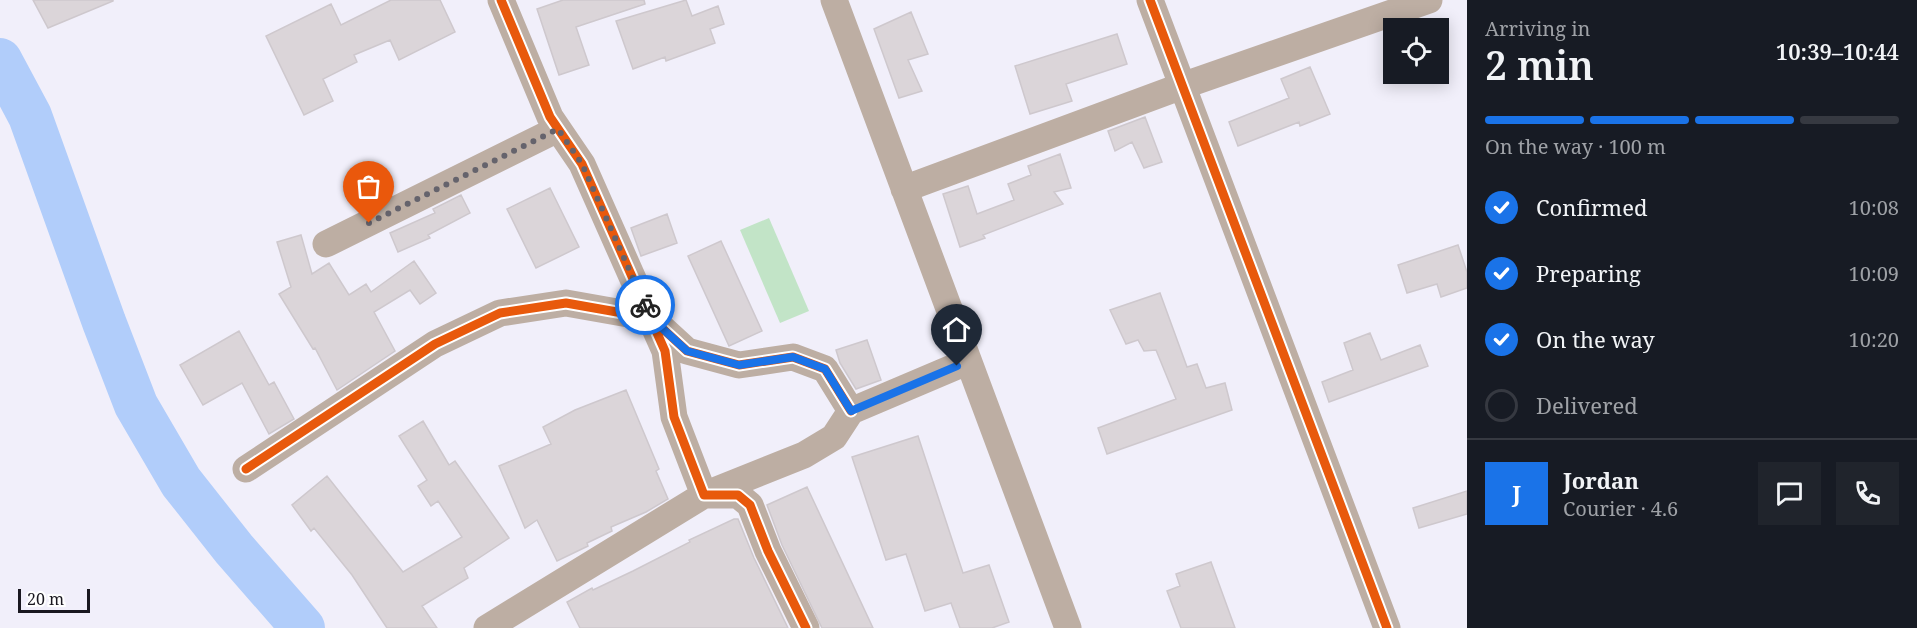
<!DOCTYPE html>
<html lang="en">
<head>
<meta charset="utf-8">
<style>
  :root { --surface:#171b24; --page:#20242c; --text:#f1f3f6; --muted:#9ea1a6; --line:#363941; --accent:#1a73e8 }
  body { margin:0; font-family:"Noto Serif",serif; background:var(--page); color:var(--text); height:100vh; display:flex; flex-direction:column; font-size:22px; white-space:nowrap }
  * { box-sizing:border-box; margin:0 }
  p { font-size:20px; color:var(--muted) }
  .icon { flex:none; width:33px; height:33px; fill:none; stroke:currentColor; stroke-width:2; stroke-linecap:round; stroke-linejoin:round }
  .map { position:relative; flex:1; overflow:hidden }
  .panel { display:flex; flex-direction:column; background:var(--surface); width:450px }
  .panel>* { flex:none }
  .buttons { position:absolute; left:1383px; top:18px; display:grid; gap:12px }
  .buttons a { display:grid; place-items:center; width:66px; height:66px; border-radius:0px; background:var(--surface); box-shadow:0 3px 15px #0003; font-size:30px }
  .scale { position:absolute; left:18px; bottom:15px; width:72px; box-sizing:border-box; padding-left:6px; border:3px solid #1a1820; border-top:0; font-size:16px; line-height:21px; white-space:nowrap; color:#1a1820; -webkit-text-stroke:4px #fff; paint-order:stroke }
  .pin { position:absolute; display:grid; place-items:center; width:51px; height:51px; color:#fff; margin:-62px -26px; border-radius:50% 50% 50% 0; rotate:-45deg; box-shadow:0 0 6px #0007 }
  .pin .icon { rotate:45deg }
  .courier { position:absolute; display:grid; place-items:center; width:60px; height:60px; margin:-30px; border:4px solid #1a73e8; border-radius:50%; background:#fff; color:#222; box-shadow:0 2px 8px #0007 }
  .summary em { font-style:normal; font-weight:600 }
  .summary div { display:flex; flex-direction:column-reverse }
  .summary { display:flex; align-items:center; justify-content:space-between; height:102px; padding:0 18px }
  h1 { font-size:39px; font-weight:600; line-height:45px }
  .bar { display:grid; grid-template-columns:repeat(4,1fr); gap:9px 6px; align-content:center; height:72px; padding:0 18px }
  .bar i { height:8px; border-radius:4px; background:var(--line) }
  .bar .on { background:var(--accent) }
  .bar p { grid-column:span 4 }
  .line { display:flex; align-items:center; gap:15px; padding:0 18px; border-top:2px solid var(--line) }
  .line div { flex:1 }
  .round { display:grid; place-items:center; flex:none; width:63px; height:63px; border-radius:0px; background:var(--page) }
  ol { padding:0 18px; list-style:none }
  li { display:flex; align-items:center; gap:18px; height:66px }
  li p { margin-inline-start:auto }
  li .icon { padding:6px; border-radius:50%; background:var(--accent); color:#fff; stroke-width:4 }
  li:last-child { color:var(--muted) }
  li i { width:33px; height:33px; border:3px solid var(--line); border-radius:50% }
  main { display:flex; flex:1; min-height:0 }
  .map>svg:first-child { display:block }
</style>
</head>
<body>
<main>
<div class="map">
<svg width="1467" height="628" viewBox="0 0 1467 628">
  <rect width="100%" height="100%" fill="#f1effa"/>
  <!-- green -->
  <path fill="#c2e4c7" d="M 769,218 L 809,311 L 780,323 L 740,230 Z"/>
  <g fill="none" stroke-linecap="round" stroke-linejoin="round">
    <!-- river -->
    <path stroke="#b1cdfa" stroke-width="44" d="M 0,60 L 30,116 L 104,322 L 136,405 L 181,482 L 234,549 L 303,628"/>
  </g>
  <!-- building -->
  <path fill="#dbd5d9" stroke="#cec8cd" stroke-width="1.5" d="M 33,0 L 113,0 L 113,1 L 48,28 Z
    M 391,0 L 440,0 L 455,32 L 399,60 L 390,40 L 354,55 L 357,62 L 323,79 L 333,101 L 304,115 L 266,36 L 331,4 L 341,25 Z
    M 563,0 L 644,0 L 645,4 L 576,27 L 589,65 L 559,75 L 537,9 Z
    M 686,0 L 692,16 L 718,6 L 724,24 L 710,29 L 715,43 L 666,61 L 665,57 L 633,69 L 616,21 Z
    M 911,12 L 928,54 L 908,60 L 922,91 L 899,98 L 874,29 Z
    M 1117,34 L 1127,64 L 1066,84 L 1072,101 L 1030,114 L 1015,66 Z
    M 1310,67 L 1330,114 L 1300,126 L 1299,122 L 1238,146 L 1229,122 L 1289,98 L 1281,79 Z
    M 1145,117 L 1162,162 L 1144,168 L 1132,142 L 1115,151 L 1108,131 Z
    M 1060,154 L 1071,188 L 1054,192 L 1063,204 L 983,235 L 985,238 L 960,247 L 943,194 L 968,186 L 977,214 L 1014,200 L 1008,184 L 1031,175 L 1028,166 Z
    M 550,188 L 579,247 L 536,268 L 507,209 Z
    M 461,195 L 470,213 L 428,235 L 430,238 L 398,252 L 390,233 L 435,213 L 433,209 Z
    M 667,214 L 677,243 L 641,256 L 631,228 Z
    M 301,235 L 312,274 L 329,263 L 349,295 L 366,284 L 371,292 L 414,261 L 436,293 L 420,304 L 410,290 L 374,312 L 395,351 L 337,390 L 315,348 L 313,349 L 279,294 L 291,287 L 277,242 Z
    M 721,241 L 762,331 L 729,346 L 688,256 Z
    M 1458,245 L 1467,272 L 1467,288 L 1441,297 L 1437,284 L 1407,293 L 1398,265 Z
    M 1160,293 L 1187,367 L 1197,364 L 1206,388 L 1225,383 L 1232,410 L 1107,454 L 1098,428 L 1176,399 L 1156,350 L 1144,351 L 1138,340 L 1126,344 L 1110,310 Z
    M 239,331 L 269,385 L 274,382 L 294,419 L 269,434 L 242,383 L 203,405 L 180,365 Z
    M 1370,333 L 1381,360 L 1420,345 L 1428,366 L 1329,402 L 1322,382 L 1353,370 L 1344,343 Z
    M 867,340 L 881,380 L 856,389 L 840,363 L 836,350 Z
    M 626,390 L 659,469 L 656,471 L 668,499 L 646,512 L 611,527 L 612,531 L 587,543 L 588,546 L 557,561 L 537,520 L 525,528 L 499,466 L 551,444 L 543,427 L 575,410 Z
    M 423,421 L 449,465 L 455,461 L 509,538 L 464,568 L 468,578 L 422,606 L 437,628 L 387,628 L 352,575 L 314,528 L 311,531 L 292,505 L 327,476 L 403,572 L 462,537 L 438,501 L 431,506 L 418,486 L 427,480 L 399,436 Z
    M 918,436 L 963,573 L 989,565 L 1009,622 L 992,628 L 960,628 L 951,603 L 925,611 L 906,554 L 886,560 L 852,457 Z
    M 807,487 L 873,628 L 822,628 L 782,545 L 767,505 Z
    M 1467,491 L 1467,514 L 1419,528 L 1413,508 Z
    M 734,519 L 738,519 L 754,558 L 788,628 L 580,628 L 567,602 L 592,588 L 593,590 L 633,571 L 690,542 L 689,540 Z
    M 1211,562 L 1235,628 L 1181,628 L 1167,591 L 1180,586 L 1176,574 Z"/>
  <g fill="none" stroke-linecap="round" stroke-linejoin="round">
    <!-- minor -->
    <path stroke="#bdaea3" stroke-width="27" d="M 501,0 L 550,117 L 582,164 L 665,351 L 674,417 L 704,495 L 738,495 L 750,505 L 768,551 L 806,628
      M 834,0 L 1068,628
      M 1150,0 L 1387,628
      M 904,189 L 1182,86 L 1429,0
      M 326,244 L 558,129
      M 246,469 L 435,344 L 500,313 L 566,303 L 651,318 L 687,351 L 739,365 L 793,357 L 825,369 L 851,411
      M 487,628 L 704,495 L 804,455 L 834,437 L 851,411 L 957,366"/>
    <!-- cycleway casing -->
    <g stroke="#fff" stroke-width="13">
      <path id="cycleway" d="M 501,0 L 550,117 L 582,164 L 665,351 L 674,417 L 704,495 L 738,495 L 750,505 L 768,551 L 806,628
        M 1150,0 L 1387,628
        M 246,469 L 435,344 L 500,313 L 566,303 L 651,318 L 687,351 L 739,365 L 793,357 L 825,369 L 851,411"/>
    </g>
    <!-- cycleway -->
    <use href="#cycleway" stroke="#e8590c" stroke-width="9"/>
  </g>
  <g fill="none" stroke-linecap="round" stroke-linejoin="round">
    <!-- done -->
    <path stroke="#65636c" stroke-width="6" stroke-dasharray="0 10.8" d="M 369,223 L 558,129 L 582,164 L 645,305"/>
    <!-- route -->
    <path stroke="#1a73e8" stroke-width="8" d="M 645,305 L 651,318 L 687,351 L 739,365 L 793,357 L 825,369 L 851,411 L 957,366"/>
  </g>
</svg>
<div class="buttons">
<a><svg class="icon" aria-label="locate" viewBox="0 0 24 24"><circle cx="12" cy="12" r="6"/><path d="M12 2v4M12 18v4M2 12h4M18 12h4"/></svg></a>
</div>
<div class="scale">20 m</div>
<div class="pin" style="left:369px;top:223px;background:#ea580c"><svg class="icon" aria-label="bag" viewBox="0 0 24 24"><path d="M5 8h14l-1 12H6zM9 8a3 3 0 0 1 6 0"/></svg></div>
<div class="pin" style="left:957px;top:366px;background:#1f2937"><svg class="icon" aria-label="home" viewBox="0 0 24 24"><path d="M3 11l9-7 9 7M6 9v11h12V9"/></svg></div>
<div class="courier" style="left:645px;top:305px"><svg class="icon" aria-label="bike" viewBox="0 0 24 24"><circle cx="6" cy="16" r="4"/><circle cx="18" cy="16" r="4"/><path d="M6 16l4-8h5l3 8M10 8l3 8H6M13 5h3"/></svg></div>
</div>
<section class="panel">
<div class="summary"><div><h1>2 min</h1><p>Arriving in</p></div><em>10:39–10:44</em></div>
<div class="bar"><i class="on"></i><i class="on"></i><i class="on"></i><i></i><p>On the way · 100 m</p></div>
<ol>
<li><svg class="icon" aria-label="check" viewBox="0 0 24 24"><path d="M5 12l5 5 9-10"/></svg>Confirmed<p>10:08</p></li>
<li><svg class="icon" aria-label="check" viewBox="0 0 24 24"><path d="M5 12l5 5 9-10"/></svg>Preparing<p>10:09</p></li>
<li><svg class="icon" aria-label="check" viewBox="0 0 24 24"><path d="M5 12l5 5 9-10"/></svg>On the way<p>10:20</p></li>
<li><i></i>Delivered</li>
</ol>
<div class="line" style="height:108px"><b class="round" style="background:var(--accent);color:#fff">J</b><div><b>Jordan</b><p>Courier · 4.6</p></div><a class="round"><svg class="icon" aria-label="chat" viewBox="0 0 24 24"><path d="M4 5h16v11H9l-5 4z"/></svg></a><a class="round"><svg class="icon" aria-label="phone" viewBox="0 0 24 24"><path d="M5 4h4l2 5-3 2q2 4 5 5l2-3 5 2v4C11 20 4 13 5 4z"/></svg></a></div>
</section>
</main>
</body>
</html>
